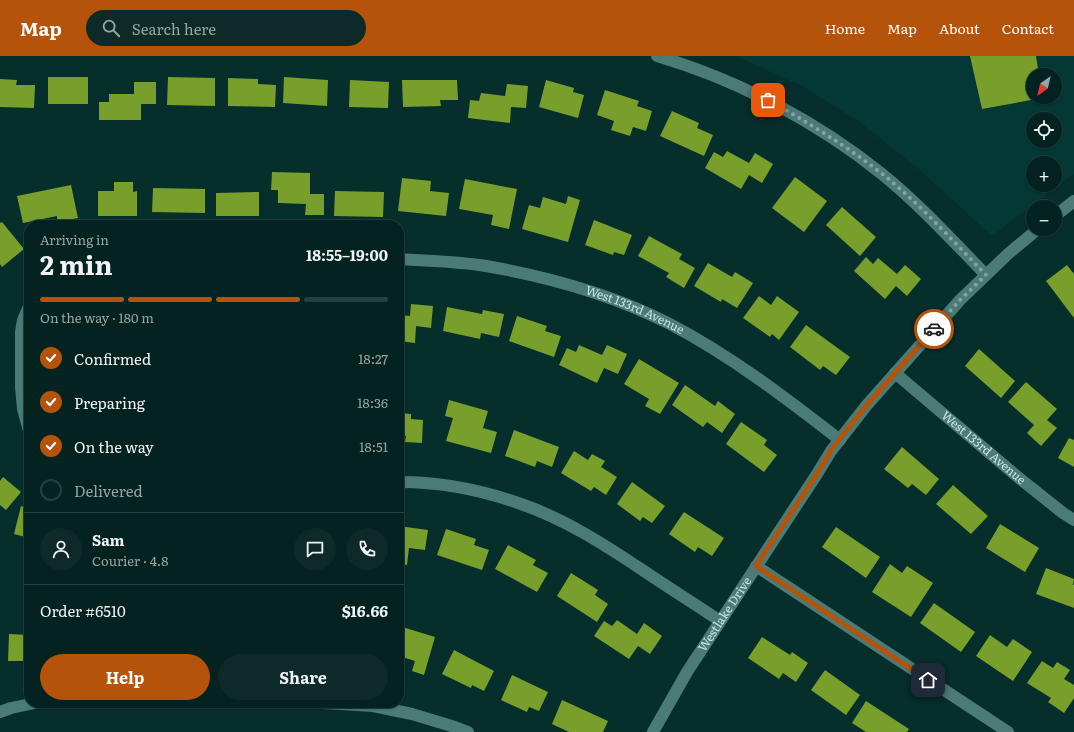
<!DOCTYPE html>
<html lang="en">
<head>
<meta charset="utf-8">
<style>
  :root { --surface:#042220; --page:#0d2a29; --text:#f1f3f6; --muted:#97a4a5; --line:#253f3e; --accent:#b45309 }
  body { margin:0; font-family:Literata,serif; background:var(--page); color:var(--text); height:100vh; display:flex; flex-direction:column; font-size:15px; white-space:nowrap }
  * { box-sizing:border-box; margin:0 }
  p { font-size:13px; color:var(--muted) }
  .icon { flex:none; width:22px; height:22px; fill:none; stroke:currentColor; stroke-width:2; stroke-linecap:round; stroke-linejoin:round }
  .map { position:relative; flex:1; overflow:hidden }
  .sheet { position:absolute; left:24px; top:164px; width:380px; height:488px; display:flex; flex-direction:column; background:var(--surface); border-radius:16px; box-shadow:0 1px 3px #0004,0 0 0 1px var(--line) }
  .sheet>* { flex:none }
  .needle { width:26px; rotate:214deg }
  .fabs { position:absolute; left:1026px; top:12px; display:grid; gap:8px }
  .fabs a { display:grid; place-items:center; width:36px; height:36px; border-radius:50%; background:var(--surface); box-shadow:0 1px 3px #0004,0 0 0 1px var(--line); font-size:20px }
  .pin { position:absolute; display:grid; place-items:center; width:34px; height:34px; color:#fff; margin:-17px; border-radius:8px; box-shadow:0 2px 6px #0006 }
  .courier { position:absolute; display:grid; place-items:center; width:40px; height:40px; margin:-20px; border:3px solid #b45309; border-radius:50%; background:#fff; color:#222; box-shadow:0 1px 5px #0007 }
  .head em { font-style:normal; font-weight:700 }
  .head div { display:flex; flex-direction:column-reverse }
  .head { display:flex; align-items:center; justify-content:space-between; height:68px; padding:0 16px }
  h1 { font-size:26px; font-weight:700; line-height:30px }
  .bar { display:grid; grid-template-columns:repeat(4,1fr); gap:6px 4px; align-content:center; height:48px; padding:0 16px }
  .bar i { height:5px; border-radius:3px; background:var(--line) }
  .bar .active { background:var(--accent) }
  .bar p { grid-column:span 4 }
  .line { display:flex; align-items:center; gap:10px; padding:0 16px; border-top:1px solid var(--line) }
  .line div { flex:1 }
  .round { display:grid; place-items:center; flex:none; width:42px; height:42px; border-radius:21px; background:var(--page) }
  ol { padding:0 16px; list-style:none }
  li { display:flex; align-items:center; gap:12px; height:44px }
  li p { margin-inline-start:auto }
  li .icon { padding:4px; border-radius:50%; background:var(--accent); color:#fff; stroke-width:4 }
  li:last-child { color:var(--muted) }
  li i { width:22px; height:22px; border:2px solid var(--line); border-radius:50% }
  .action { display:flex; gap:8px; margin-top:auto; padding:8px 16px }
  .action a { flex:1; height:46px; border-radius:24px; background:var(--accent); color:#fff; font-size:16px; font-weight:700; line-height:46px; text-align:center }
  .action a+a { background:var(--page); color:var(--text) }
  header { display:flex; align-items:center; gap:24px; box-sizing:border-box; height:56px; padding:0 20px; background:var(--accent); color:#fff }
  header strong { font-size:19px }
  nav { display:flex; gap:22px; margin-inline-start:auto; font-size:14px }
  .search { width:280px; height:36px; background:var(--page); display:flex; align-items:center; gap:10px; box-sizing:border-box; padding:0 14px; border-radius:22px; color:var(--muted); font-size:15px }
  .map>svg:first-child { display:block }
</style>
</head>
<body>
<header>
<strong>Map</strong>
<div class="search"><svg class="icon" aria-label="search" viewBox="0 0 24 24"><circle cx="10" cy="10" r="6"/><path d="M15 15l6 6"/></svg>Search here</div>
<nav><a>Home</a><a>Map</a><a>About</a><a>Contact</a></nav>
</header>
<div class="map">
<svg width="1074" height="676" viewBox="0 0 1074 676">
  <rect width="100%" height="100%" fill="#062e2b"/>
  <!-- built -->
  <path fill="#033834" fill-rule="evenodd" d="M 736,0 L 1074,0 L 1074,118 L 992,180 L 916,111 L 858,65 L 802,30 ZM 1033,19 L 1055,19 L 1055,41 L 1033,41 ZM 1033,63 L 1055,63 L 1055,85 L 1033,85 ZM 1033,107 L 1055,107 L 1055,129 L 1033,129 Z"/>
  <!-- building -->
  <path fill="#789f2c" d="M 970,0 L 1036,0 L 1039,19 L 1033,19 L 1033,41 L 1042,42 L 982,53 Z
    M 48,21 L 88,21 L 88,48 L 48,48 Z
    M 168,21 L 215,22 L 215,50 L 167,49 Z
    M 284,21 L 328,24 L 327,50 L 283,47 Z
    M 228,22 L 258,23 L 258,28 L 276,29 L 275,51 L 228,50 Z
    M 0,23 L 17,24 L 16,29 L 35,29 L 34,52 L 0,51 Z
    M 350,24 L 389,26 L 388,52 L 349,51 Z
    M 402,24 L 457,24 L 458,44 L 440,44 L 441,50 L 403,51 Z
    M 546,24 L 574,32 L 573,36 L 584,39 L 578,62 L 539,51 Z
    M 134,26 L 156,26 L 156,48 L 141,48 L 141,64 L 99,64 L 99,46 L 109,46 L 109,38 L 134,38 Z
    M 507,28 L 528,30 L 526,52 L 511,51 L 510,67 L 468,62 L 470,44 L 479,45 L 481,37 L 505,40 Z
    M 605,34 L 639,45 L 637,50 L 652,55 L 646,75 L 633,71 L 630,80 L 611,74 L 614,65 L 597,59 Z
    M 672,55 L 699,67 L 697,72 L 713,79 L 704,100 L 660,80 Z
    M 727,95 L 749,107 L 755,97 L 773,108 L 762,127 L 749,119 L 741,133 L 705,112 L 714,96 L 723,101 Z
    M 272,116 L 310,117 L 310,138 L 324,138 L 324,159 L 305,159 L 306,148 L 278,147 L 278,134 L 271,134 Z
    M 795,121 L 827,145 L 804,176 L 772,152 Z
    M 402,122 L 431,125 L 430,135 L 449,137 L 446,160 L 398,155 Z
    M 465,123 L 517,133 L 509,173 L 491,169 L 493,159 L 459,153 Z
    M 114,126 L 133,126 L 133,136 L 137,135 L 137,160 L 98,160 L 98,135 L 114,135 Z
    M 71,129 L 78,162 L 57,166 L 57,160 L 23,167 L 17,140 Z
    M 153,132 L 205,133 L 205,157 L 152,156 Z
    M 335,135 L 384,136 L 383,161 L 334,160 Z
    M 259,136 L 259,160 L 216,160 L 216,137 Z
    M 568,140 L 580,144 L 568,186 L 522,173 L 529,149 L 540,152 L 543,141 L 566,148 Z
    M 842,151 L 876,181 L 860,200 L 826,169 Z
    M 594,164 L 632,179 L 624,199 L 614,196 L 613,199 L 585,189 Z
    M 2,166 L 24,193 L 2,211 L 0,208 L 0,167 Z
    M 649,180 L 682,198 L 679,203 L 695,212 L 684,232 L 666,221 L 669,217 L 638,200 Z
    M 866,201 L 873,208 L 878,202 L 897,218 L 905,209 L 921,223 L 907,240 L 896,230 L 885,243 L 854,215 Z
    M 708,207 L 732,221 L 735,216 L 753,227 L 737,252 L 722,243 L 721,246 L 694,230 Z
    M 1067,209 L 1074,218 L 1074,262 L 1046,225 Z
    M 759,240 L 771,249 L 777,240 L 799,256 L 779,284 L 772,278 L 770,281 L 743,262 Z
    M 411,248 L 433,250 L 431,272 L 416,270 L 415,287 L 399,285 L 399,259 L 410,260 Z
    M 447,251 L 482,258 L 483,254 L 504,258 L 499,281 L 481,277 L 480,283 L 443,275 Z
    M 517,260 L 547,270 L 545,275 L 561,280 L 554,301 L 509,285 Z
    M 806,269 L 850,301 L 836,319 L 823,310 L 820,314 L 790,291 Z
    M 579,289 L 602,299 L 607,289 L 627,298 L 618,318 L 604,312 L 597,327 L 559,309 L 567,292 L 576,296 Z
    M 979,293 L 1015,325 L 1001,342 L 965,310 Z
    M 639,303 L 679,327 L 660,358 L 645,350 L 649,343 L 624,328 Z
    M 1026,326 L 1057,353 L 1047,364 L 1057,372 L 1041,390 L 1027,377 L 1034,369 L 1008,346 Z
    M 685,329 L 715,350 L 718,345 L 735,358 L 722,377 L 707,366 L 703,371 L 672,349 Z
    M 449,344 L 488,355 L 483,372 L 497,376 L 491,397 L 446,385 L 453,362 L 445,360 Z
    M 399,357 L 411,358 L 411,363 L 423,364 L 422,387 L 405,386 L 406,380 L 399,379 Z
    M 741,366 L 767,384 L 764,389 L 777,399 L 764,416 L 726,388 Z
    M 514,374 L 559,391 L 552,411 L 537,405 L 535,411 L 505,400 Z
    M 1069,382 L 1074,384 L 1074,411 L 1058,402 Z
    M 902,391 L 939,423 L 926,439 L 912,428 L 908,432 L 884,413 Z
    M 574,395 L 588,404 L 592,398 L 605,405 L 601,411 L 617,421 L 606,439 L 594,431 L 591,435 L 561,417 Z
    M 3,421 L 21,436 L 6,454 L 0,449 L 0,425 Z
    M 632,426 L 665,450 L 652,467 L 643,461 L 640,465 L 617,448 Z
    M 953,429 L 988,460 L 971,478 L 936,448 Z
    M 21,450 L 29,452 L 29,482 L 14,478 Z
    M 684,456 L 724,482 L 712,500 L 698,491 L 695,496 L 669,478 Z
    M 1000,468 L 1039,492 L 1025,516 L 986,492 Z
    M 399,470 L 428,474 L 425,494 L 409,492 L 407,509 L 399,508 Z
    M 836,471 L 880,501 L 866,522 L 822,491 Z
    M 446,473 L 476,483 L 474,489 L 489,494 L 482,514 L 437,499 Z
    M 508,489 L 536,504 L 533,509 L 548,517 L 537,536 L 495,513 Z
    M 890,508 L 902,517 L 907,510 L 933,527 L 911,561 L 872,536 Z
    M 1046,512 L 1074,523 L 1073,529 L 1074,529 L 1074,552 L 1036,538 Z
    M 571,517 L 598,534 L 595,539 L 608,548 L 597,566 L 557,540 Z
    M 934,547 L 975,576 L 961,596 L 920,567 Z
    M 617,564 L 637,578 L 644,567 L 662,580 L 650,598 L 638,590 L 629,603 L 594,580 L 604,565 L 612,570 Z
    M 399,570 L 435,581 L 424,619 L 412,615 L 415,605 L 399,600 Z
    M 9,578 L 29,579 L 29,605 L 8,605 Z
    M 990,579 L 1007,591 L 1013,583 L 1032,596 L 1013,625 L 976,600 Z
    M 762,581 L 790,599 L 792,596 L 808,607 L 796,626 L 783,617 L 779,623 L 748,602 Z
    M 454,594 L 494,615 L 484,635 L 472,629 L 471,632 L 442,618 Z
    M 1042,605 L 1053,612 L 1057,606 L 1070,614 L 1064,623 L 1074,629 L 1074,642 L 1064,657 L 1048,646 L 1051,642 L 1027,627 Z
    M 825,614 L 860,639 L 846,659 L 811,634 Z
    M 512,619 L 548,636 L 539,655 L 529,651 L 527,656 L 501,644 Z
    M 562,644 L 608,665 L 603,676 L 569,676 L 552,668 Z
    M 866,645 L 909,673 L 907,676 L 866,676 L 852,667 Z"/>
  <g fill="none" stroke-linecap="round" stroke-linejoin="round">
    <!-- minor -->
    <g stroke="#4a7b76" stroke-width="12">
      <path d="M 657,0 C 738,24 816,65 882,118 C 919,148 952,184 986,219"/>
      <path d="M 1055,160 L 1074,145"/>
      <path id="s1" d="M 399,203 C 428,205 458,205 486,210 C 550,221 613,239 670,268 C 731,300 786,342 840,384"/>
      <path d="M 29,250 L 23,264 L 21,276 L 21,331 L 23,353 L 29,375"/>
      <path id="s2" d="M 895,317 L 1019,422 L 1063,457 L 1074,464"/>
      <path d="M 399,426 C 440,426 482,434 521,448 C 565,463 605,489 644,515 C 669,532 695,548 720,565"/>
      <path d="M 756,510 L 1008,676"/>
      <path d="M 323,647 L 373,650 L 412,658 L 455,671 L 468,676"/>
      <path d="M 0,656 L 11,652 L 35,647"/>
      <path id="s3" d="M 653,676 L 687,616 L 817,418 L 831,395 L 866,350 L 960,244 L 1009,197 L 1038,173"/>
    </g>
  </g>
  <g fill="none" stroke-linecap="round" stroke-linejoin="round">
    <!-- done -->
    <path stroke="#86a4a1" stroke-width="4" stroke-dasharray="0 7.2" d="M 768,44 C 807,66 845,89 881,117 C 919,147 952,184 986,219 L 960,244 L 934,273"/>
    <!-- route -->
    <path stroke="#b45309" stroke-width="5" d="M 928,624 L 756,510 L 817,418 L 831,394 L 866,350 L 934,273"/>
  </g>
  <g text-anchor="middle" stroke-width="4" stroke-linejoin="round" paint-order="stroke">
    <!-- street labels -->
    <g font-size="12" fill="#cbe4e0" stroke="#002421">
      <text dy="4" stroke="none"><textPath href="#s1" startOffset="243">West 133rd Avenue</textPath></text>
      <text dy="4" stroke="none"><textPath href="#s2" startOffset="116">West 133rd Avenue</textPath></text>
      <text dy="4" stroke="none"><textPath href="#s3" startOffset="138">Westlake Drive</textPath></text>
    </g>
  </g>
</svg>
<div class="fabs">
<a><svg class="needle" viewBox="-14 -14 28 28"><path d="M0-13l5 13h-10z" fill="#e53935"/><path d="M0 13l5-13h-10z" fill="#97a4a5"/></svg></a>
<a><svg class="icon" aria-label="locate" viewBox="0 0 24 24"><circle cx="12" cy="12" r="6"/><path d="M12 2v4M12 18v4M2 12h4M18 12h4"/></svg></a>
<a>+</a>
<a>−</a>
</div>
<div class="pin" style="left:768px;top:44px;background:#ea580c"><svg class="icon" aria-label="bag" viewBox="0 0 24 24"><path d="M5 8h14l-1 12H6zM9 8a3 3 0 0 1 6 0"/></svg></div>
<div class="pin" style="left:928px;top:624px;background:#1f2937"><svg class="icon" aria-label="home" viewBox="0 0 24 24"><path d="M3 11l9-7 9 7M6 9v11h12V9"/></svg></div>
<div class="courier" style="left:934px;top:273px"><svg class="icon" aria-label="car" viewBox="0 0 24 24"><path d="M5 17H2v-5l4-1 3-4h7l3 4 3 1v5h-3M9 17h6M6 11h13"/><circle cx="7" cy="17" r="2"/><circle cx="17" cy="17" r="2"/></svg></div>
<section class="sheet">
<div class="head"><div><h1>2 min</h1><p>Arriving in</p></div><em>18:55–19:00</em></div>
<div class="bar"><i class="active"></i><i class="active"></i><i class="active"></i><i></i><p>On the way · 180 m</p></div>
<ol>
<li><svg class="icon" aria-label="check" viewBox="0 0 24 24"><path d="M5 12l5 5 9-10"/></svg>Confirmed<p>18:27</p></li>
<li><svg class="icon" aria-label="check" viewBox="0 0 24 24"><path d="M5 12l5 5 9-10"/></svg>Preparing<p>18:36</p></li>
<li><svg class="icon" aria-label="check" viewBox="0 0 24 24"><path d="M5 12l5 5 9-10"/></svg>On the way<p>18:51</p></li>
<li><i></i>Delivered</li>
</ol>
<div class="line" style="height:72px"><a class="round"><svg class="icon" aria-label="person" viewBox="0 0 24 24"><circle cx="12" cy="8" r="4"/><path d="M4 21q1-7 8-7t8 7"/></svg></a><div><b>Sam</b><p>Courier · 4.8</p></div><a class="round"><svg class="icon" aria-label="chat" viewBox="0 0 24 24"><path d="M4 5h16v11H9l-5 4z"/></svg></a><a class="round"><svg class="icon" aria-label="phone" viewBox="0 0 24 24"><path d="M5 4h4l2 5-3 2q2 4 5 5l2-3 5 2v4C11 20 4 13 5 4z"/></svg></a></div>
<div class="line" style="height:52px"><div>Order #6510</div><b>$16.66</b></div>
<div class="action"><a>Help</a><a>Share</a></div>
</section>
</div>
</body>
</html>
